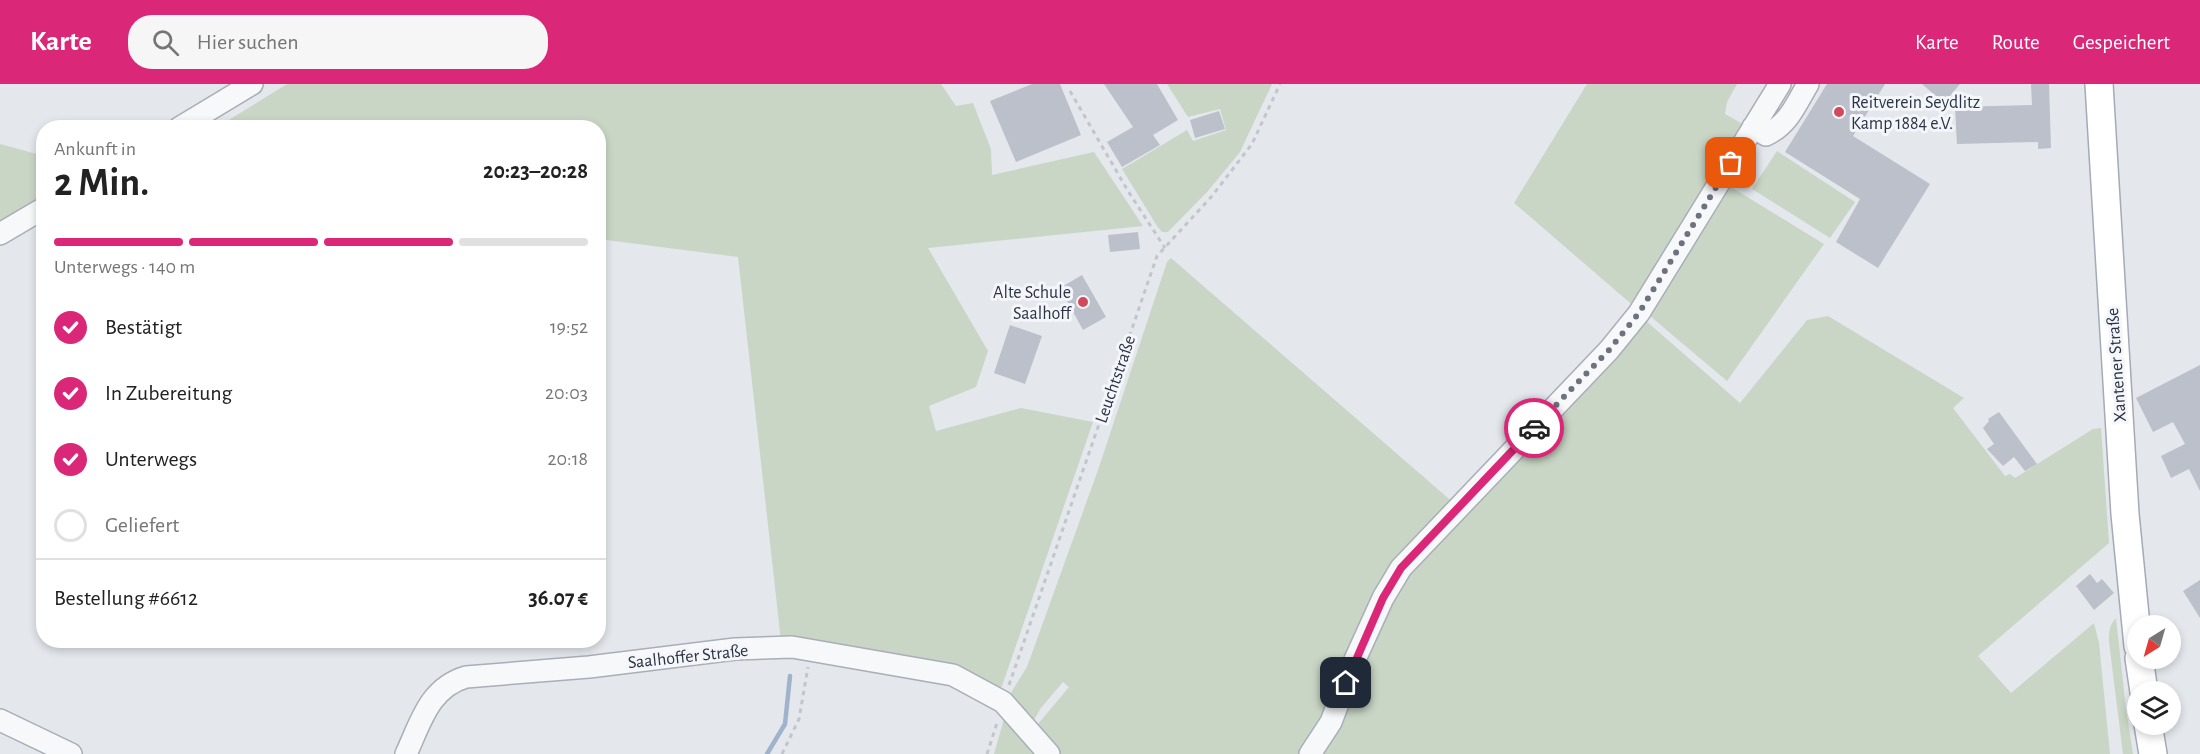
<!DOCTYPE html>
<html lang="de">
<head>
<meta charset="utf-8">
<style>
  :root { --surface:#fff; --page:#f6f6f6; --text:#222; --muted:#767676; --line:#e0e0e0; --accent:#db2777 }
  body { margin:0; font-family:"Alegreya Sans",sans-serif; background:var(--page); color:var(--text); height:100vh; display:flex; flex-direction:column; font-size:22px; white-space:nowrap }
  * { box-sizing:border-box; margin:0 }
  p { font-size:20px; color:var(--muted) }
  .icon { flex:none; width:33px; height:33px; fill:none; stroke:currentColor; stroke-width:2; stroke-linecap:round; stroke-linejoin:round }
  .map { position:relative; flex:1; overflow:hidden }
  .panel { position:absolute; left:36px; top:36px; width:570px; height:528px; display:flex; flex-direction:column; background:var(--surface); border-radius:24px; box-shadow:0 3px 9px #0003 }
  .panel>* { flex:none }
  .needle { width:39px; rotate:217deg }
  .buttons { position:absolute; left:2127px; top:531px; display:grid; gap:12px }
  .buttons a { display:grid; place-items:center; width:54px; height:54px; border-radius:50%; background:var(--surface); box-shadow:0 3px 9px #0003; font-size:30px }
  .pin { position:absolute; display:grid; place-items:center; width:51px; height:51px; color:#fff; margin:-26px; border-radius:12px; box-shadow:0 3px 9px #0006 }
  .courier { position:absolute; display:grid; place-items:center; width:60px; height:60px; margin:-30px; border:4px solid #db2777; border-radius:50%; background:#fff; color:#222; box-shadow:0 2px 8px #0007 }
  .head em { font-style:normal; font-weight:700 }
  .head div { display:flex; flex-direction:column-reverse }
  .head { display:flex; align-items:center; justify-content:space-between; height:102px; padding:0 18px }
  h1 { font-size:39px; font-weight:700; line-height:45px }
  .bar { display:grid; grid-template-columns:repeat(4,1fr); gap:9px 6px; align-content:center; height:72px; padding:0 18px }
  .bar i { height:8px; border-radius:4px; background:var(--line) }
  .bar .current { background:var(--accent) }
  .bar p { grid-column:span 4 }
  .line { display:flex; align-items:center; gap:15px; padding:0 18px; border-top:2px solid var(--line) }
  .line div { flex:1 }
  ol { padding:0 18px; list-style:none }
  li { display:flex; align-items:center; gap:18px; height:66px }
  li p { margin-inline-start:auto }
  li .icon { padding:6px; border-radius:50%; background:var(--accent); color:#fff; stroke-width:4 }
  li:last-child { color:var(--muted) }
  li i { width:33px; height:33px; border:3px solid var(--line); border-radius:50% }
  header { display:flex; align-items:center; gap:36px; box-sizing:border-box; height:84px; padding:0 30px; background:var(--accent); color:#fff }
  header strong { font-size:28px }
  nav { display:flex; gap:33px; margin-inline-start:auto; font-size:21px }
  .search { width:420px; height:54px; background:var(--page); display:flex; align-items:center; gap:15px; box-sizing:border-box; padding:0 21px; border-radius:24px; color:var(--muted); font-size:22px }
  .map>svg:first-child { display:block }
</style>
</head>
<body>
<header>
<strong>Karte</strong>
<div class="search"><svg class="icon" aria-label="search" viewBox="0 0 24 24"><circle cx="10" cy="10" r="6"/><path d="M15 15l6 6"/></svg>Hier suchen</div>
<nav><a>Karte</a><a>Route</a><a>Gespeichert</a></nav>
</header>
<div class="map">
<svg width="2200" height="670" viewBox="0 0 2200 670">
  <rect width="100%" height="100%" fill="#e4e7ec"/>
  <!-- green -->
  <path fill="#c9d6c5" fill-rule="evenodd" d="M 287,0 L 941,0 L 956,22 L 973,19 L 991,65 L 992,91 L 1094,68 L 1143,142 L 928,164 L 988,267 L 976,303 L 929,322 L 936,347 L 1021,324 L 1093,338 L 1002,602 L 997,606 L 781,557 L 738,173 L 599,155 L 598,44 L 216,44 Z
    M 1167,0 L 1272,0 L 1240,68 L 1208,107 L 1168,148 L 1162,148 L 1157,142 L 1122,85 L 1187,46 L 1193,57 L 1226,46 L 1220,25 L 1188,33 Z
    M 1587,0 L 1737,0 L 1727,18 L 1725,30 L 1743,40 L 1681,144 L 1636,224 L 1514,119 Z
    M 0,60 L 44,72 L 43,123 L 0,148 Z
    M 1777,67 L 1855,118 L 1830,154 L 1752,105 Z
    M 1731,103 L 1824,160 L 1727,297 L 1650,232 Z
    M 1171,174 L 1463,427 L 1645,236 L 1740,319 L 1807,236 L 1828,232 L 1964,314 L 1953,324 L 2005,392 L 2010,390 L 2015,394 L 2093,345 L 2101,344 L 2109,459 L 1978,572 L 2011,609 L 2094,539 L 2099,559 L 2110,670 L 994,670 L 1012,607 L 1027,583 L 1098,386 L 1167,178 ZM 1063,598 L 1084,616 L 1069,603 L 1038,640 L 1034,636 L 1041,624 Z
    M 2116,534 L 2126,625 L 2133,670 L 2123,670 L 2109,558 C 2109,549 2109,541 2116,534 Z"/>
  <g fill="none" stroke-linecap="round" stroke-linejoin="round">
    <!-- stream -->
    <path stroke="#9fb4cc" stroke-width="4.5" d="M 767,670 L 785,640 L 790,592"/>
  </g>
  <!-- building -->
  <path fill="#bbc0ca" d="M 1032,0 L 1060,0 L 1081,51 L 1016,78 L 990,17 Z
    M 1104,0 L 1157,0 L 1178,36 L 1153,51 L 1160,61 L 1122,83 L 1107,58 L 1133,43 Z
    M 1827,0 L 1885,0 L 1853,52 L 1930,100 L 1878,184 L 1836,158 L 1860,115 L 1785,68 Z
    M 1922,0 L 1960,0 L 1944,19 Z
    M 2031,0 L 2049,0 L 2051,64 L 2038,65 L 2038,58 L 1957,60 L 1955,23 L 2032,21 Z
    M 1219,27 L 1225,45 L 1195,54 L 1190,36 Z
    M 1138,148 L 1140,165 L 1110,168 L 1108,151 Z
    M 1082,191 L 1106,233 L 1083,246 L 1060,204 Z
    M 1010,241 L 1042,252 L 1025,300 L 994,289 Z
    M 2200,281 L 2200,407 L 2189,385 L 2171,394 L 2161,372 L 2185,360 L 2173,338 L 2153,348 L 2136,314 Z
    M 1999,328 L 2037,380 L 2025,387 L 2014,373 L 2003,382 L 1987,365 L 1994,360 L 1983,344 L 1989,337 L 1988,335 Z
    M 2090,490 L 2097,499 L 2102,495 L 2114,509 L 2094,526 L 2076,502 Z
    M 2200,496 L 2200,534 L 2183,507 Z"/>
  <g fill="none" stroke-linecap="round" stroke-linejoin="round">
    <!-- minor casing -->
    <g stroke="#a9aeb7" stroke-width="24">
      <path id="minor" d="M 1753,43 L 1766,51 C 1789,40 1796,20 1808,0
        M 179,44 L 252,0
        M 0,150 L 44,124
        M 0,636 L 71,670
        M 406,670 C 421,638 429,604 466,593 L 589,583 L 735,565 L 792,563 L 953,591 L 1003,618 L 1049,670
        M 1310,670 L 1331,638 L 1353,580 L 1383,514 L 1401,484 L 1609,266 L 1639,229 L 1780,0"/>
    </g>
    <!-- major casing -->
    <g stroke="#a3abb8" stroke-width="30">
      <path id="major" d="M 2099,0 L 2125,430 L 2138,562
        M 2139,574 L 2144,608
        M 2148,640 L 2153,670"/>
    </g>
    <!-- path -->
    <path stroke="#c2c5cb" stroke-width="3" stroke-dasharray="4.5 4.5" stroke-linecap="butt" d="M 1070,7 L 1128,107 L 1165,164
      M 1009,601 L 1157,172 L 1212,112 L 1252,60 L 1280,0
      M 782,670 L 799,635 L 808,583
      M 987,670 L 997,639"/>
    <!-- minor -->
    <use href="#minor" stroke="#f7f8fa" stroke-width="21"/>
    <!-- major -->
    <use href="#major" stroke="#fff" stroke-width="27"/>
  </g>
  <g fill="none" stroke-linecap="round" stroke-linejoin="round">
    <!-- done -->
    <path stroke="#6c737f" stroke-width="6" stroke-dasharray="0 10.8" d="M 1534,344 L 1609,266 L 1639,229 L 1731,79"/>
    <!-- route -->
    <path stroke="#db2777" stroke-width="8" d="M 1346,599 L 1383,514 L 1401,484 L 1534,344"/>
  </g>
  <!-- markers -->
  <g fill="#d1495b" stroke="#f4f6f9" stroke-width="2">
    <circle cx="1839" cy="28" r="6"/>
    <circle cx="1083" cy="218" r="6"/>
  </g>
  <g text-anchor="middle" stroke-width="6" stroke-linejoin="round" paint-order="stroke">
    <!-- poi labels -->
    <g font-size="18" fill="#2b3445" stroke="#f4f6f9" text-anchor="start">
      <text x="1851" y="24">Reitverein Seydlitz<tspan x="1851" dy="21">Kamp 1884 e.V.</tspan></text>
      <text x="1071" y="214" text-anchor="end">Alte Schule<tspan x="1071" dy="21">Saalhoff</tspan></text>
    </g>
    <!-- street labels -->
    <g font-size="18" fill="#2b3445" stroke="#f4f6f9">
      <text transform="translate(2116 281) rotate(-94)" y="6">Xantener Straße</text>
      <text transform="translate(1115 295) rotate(-71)" y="6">Leuchtstraße</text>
      <text transform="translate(688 572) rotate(-6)" y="6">Saalhoffer Straße</text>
    </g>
  </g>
</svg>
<div class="buttons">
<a><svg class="needle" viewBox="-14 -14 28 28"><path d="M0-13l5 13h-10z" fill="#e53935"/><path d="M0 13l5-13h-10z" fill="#767676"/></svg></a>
<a><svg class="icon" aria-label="layers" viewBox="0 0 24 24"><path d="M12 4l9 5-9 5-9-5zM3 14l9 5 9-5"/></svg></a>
</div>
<div class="pin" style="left:1731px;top:79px;background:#ea580c"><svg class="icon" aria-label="bag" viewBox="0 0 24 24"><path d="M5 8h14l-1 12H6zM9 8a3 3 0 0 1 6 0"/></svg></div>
<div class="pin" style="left:1346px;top:599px;background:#1f2937"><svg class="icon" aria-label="home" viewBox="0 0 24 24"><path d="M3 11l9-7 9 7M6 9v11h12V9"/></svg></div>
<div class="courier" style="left:1534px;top:344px"><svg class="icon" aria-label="car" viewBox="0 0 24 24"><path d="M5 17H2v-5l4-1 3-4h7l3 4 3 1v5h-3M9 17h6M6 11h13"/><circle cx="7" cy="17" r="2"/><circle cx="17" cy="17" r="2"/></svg></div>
<section class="panel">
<div class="head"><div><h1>2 Min.</h1><p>Ankunft in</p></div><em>20:23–20:28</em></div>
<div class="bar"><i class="current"></i><i class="current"></i><i class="current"></i><i></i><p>Unterwegs · 140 m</p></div>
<ol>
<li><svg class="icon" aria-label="check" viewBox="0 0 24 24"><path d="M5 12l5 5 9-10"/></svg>Bestätigt<p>19:52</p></li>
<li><svg class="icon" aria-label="check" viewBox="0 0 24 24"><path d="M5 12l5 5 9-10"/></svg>In Zubereitung<p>20:03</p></li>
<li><svg class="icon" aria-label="check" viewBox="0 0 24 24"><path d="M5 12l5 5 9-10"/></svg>Unterwegs<p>20:18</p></li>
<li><i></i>Geliefert</li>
</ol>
<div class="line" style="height:78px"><div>Bestellung #6612</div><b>36.07 €</b></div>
</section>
</div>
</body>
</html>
